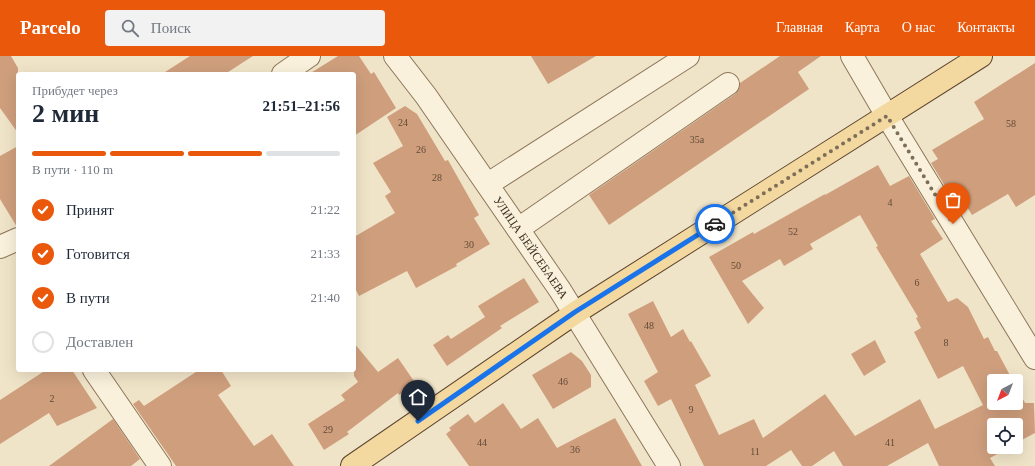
<!DOCTYPE html>
<html lang="ru">
<head>
<meta charset="utf-8">
<style>
  :root { --surface:#fff; --page:#f2f2f3; --text:#1f2937; --muted:#747a83; --line:#e0e1e3; --accent:#ea580c }
  body { margin:0; font-family:Georgia,serif; background:var(--page); color:var(--text); height:100vh; display:flex; flex-direction:column; font-size:15px; white-space:nowrap }
  * { box-sizing:border-box; margin:0 }
  p { font-size:13px; color:var(--muted) }
  .icon { flex:none; width:22px; height:22px; fill:none; stroke:currentColor; stroke-width:2; stroke-linecap:round; stroke-linejoin:round }
  .map { position:relative; flex:1; overflow:hidden }
  .panel { position:absolute; left:16px; top:16px; width:340px; height:300px; display:flex; flex-direction:column; background:var(--surface); border-radius:4px; box-shadow:0 4px 16px #0002 }
  .panel>* { flex:none }
  .needle { width:26px; rotate:222deg }
  .controls { position:absolute; left:987px; top:318px; display:grid; gap:8px }
  .controls a { display:grid; place-items:center; width:36px; height:36px; border-radius:4px; background:var(--surface); box-shadow:0 4px 16px #0002; font-size:20px }
  .pin { position:absolute; display:grid; place-items:center; width:34px; height:34px; color:#fff; margin:-41px -17px; border-radius:50% 50% 50% 0; rotate:-45deg; box-shadow:0 0 4px #0007 }
  .pin .icon { rotate:45deg }
  .courier { position:absolute; display:grid; place-items:center; width:40px; height:40px; margin:-20px; border:3px solid #1a73e8; border-radius:50%; background:#fff; color:#222; box-shadow:0 1px 5px #0007 }
  .headline em { font-style:normal; font-weight:800 }
  .headline div { display:flex; flex-direction:column-reverse }
  .headline { display:flex; align-items:center; justify-content:space-between; height:68px; padding:0 16px }
  h1 { font-size:26px; font-weight:800; line-height:30px }
  .bar { display:grid; grid-template-columns:repeat(4,1fr); gap:6px 4px; align-content:center; height:48px; padding:0 16px }
  .bar i { height:5px; border-radius:3px; background:var(--line) }
  .bar .selected { background:var(--accent) }
  .bar p { grid-column:span 4 }
  ol { padding:0 16px; list-style:none }
  li { display:flex; align-items:center; gap:12px; height:44px }
  li p { margin-inline-start:auto }
  li .icon { padding:4px; border-radius:50%; background:var(--accent); color:#fff; stroke-width:4 }
  li:last-child { color:var(--muted) }
  li i { width:22px; height:22px; border:2px solid var(--line); border-radius:50% }
  header { display:flex; align-items:center; gap:24px; box-sizing:border-box; height:56px; padding:0 20px; background:var(--accent); color:#fff }
  header strong { font-size:19px }
  nav { display:flex; gap:22px; margin-inline-start:auto; font-size:14px }
  .search { width:280px; height:36px; background:var(--page); display:flex; align-items:center; gap:10px; box-sizing:border-box; padding:0 14px; border-radius:4px; color:var(--muted); font-size:15px }
  .map>svg:first-child { display:block }
</style>
</head>
<body>
<header>
<strong>Parcelo</strong>
<div class="search"><svg class="icon" aria-label="search" viewBox="0 0 24 24"><circle cx="10" cy="10" r="6"/><path d="M15 15l6 6"/></svg>Поиск</div>
<nav><a>Главная</a><a>Карта</a><a>О нас</a><a>Контакты</a></nav>
</header>
<div class="map">
<svg width="1035" height="410" viewBox="0 0 1035 410">
  <rect width="100%" height="100%" fill="#f0e4c8"/>
  <!-- building -->
  <path fill="#cf9f7d" d="M 0,0 L 11,0 L 18,12 L 18,77 L 0,52 Z
    M 190,0 L 253,0 L 225,18 L 162,18 Z
    M 338,0 L 359,0 L 371,18 L 374,16 L 396,52 L 354,80 L 354,18 L 309,18 Z
    M 531,0 L 596,0 L 548,28 Z
    M 780,0 L 821,0 L 798,16 L 809,33 L 609,169 L 589,139 L 735,38 L 739,33 L 740,27 Z
    M 1035,7 L 1035,139 L 1016,151 L 1008,138 L 972,159 L 964,146 L 957,150 L 931,107 L 938,103 L 932,94 L 984,63 L 974,46 Z
    M 405,50 L 417,58 L 445,105 L 448,104 L 479,159 L 474,162 L 490,188 L 456,208 L 457,210 L 416,232 L 407,215 L 359,240 L 354,230 L 354,181 L 395,157 L 385,140 L 391,136 L 373,107 L 403,90 L 387,61 Z
    M 18,90 L 18,171 L 17,171 L 0,143 L 0,100 Z
    M 878,109 L 890,130 L 909,120 L 935,163 L 931,165 L 943,183 L 920,198 L 948,246 L 957,242 L 968,251 L 984,283 L 988,281 L 995,295 L 997,295 L 1013,325 L 994,325 L 994,347 L 1016,347 L 1016,330 L 1025,347 L 1034,347 L 1035,377 L 1016,387 L 1016,369 L 994,369 L 994,391 L 1010,391 L 990,402 L 995,410 L 939,410 L 928,387 L 887,410 L 843,410 L 834,395 L 812,410 L 802,410 L 791,394 L 766,410 L 704,410 L 671,343 L 658,350 L 644,325 L 658,316 L 628,258 L 653,245 L 671,281 L 683,273 L 690,286 L 691,285 L 711,320 L 695,329 L 719,379 L 754,363 L 763,382 L 825,338 L 855,380 L 920,343 L 935,373 L 983,349 L 963,310 L 938,323 L 914,276 L 921,272 L 916,262 L 918,261 L 876,191 L 878,190 L 860,159 L 810,188 L 813,193 L 784,210 L 780,203 L 742,225 L 764,252 L 748,268 L 709,201 L 753,176 L 754,178 L 825,138 L 825,139 Z
    M 524,222 L 539,246 L 500,270 L 502,272 L 447,310 L 433,289 L 448,279 L 451,283 L 485,261 L 478,250 Z
    M 875,284 L 886,306 L 864,320 L 851,298 Z
    M 354,287 L 378,316 L 398,302 L 416,328 L 399,339 L 398,337 L 347,376 L 349,378 L 324,394 L 308,368 L 345,344 L 341,339 L 358,326 L 354,320 Z
    M 571,296 L 582,305 L 591,319 L 591,331 L 553,353 L 532,319 Z
    M 46,314 L 72,314 L 97,352 L 57,370 L 49,357 L 0,388 L 0,344 Z
    M 199,314 L 221,314 L 231,330 L 218,339 L 254,390 L 272,378 L 294,410 L 176,410 L 133,348 L 139,344 L 144,350 Z
    M 503,347 L 521,373 L 538,362 L 557,392 L 615,362 L 642,410 L 469,410 L 446,378 L 451,374 L 449,372 L 468,358 L 475,367 Z
    M 113,363 L 140,403 L 131,410 L 49,410 Z"/>
  <g fill="none" stroke-linecap="round" stroke-linejoin="round">
    <!-- minor casing -->
    <g stroke="#8d765c" stroke-width="24">
      <g id="minor">
        <path id="s1" d="M 395,0 L 426,40 L 560,234 L 669,410"/>
        <path d="M 852,0 L 887,60 L 1035,302"/>
        <path d="M 283,18 L 309,0"/>
        <path d="M 488,128 L 688,0"/>
        <path d="M 518,173 L 728,28"/>
        <path d="M 0,191 L 18,183"/>
        <path d="M 94,314 L 160,410"/>
      </g>
    </g>
    <!-- major casing -->
    <g stroke="#5b4430" stroke-width="24">
      <path id="major" d="M 352,410 L 575,257 L 981,0"/>
    </g>
    <!-- minor -->
    <use href="#minor" stroke="#faf1dc" stroke-width="22"/>
    <!-- major -->
    <use href="#major" stroke="#f3d9a0" stroke-width="22"/>
  </g>
  <g fill="none" stroke-linecap="round" stroke-linejoin="round">
    <!-- done -->
    <path stroke="#7c6e5b" stroke-width="4" stroke-dasharray="0 7.2" d="M 715,168 L 887,60 L 953,168"/>
    <!-- route -->
    <path stroke="#1a73e8" stroke-width="5" d="M 418,365 L 575,256 L 715,168"/>
  </g>
  <g text-anchor="middle" stroke-width="3.5" stroke-linejoin="round" paint-order="stroke">
    <!-- number labels -->
    <g font-size="10" fill="#624a37">
      <text x="403" y="70">24</text>
      <text x="1011" y="71">58</text>
      <text x="697" y="87">35а</text>
      <text x="421" y="97">26</text>
      <text x="437" y="125">28</text>
      <text x="890" y="150">4</text>
      <text x="793" y="179">52</text>
      <text x="469" y="192">30</text>
      <text x="736" y="213">50</text>
      <text x="917" y="230">6</text>
      <text x="649" y="273">48</text>
      <text x="946" y="290">8</text>
      <text x="563" y="329">46</text>
      <text x="52" y="346">2</text>
      <text x="691" y="357">9</text>
      <text x="328" y="377">29</text>
      <text x="482" y="390">44</text>
      <text x="890" y="390">41</text>
      <text x="575" y="397">36</text>
      <text x="755" y="399">11</text>
    </g>
    <!-- street labels -->
    <g font-size="12" fill="#3d2e20" stroke="#f7eed8">
      <text dy="4" stroke="none"><textPath href="#s1" startOffset="235">УЛИЦА БЕЙСЕБАЕВА</textPath></text>
    </g>
  </g>
</svg>
<div class="controls">
<a><svg class="needle" viewBox="-14 -14 28 28"><path d="M0-13l5 13h-10z" fill="#e53935"/><path d="M0 13l5-13h-10z" fill="#747a83"/></svg></a>
<a><svg class="icon" aria-label="locate" viewBox="0 0 24 24"><circle cx="12" cy="12" r="6"/><path d="M12 2v4M12 18v4M2 12h4M18 12h4"/></svg></a>
</div>
<div class="pin" style="left:953px;top:168px;background:#ea580c"><svg class="icon" aria-label="bag" viewBox="0 0 24 24"><path d="M5 8h14l-1 12H6zM9 8a3 3 0 0 1 6 0"/></svg></div>
<div class="pin" style="left:418px;top:365px;background:#1f2937"><svg class="icon" aria-label="home" viewBox="0 0 24 24"><path d="M3 11l9-7 9 7M6 9v11h12V9"/></svg></div>
<div class="courier" style="left:715px;top:168px"><svg class="icon" aria-label="car" viewBox="0 0 24 24"><path d="M5 17H2v-5l4-1 3-4h7l3 4 3 1v5h-3M9 17h6M6 11h13"/><circle cx="7" cy="17" r="2"/><circle cx="17" cy="17" r="2"/></svg></div>
<section class="panel">
<div class="headline"><div><h1>2 мин</h1><p>Прибудет через</p></div><em>21:51–21:56</em></div>
<div class="bar"><i class="selected"></i><i class="selected"></i><i class="selected"></i><i></i><p>В пути · 110 m</p></div>
<ol>
<li><svg class="icon" aria-label="check" viewBox="0 0 24 24"><path d="M5 12l5 5 9-10"/></svg>Принят<p>21:22</p></li>
<li><svg class="icon" aria-label="check" viewBox="0 0 24 24"><path d="M5 12l5 5 9-10"/></svg>Готовится<p>21:33</p></li>
<li><svg class="icon" aria-label="check" viewBox="0 0 24 24"><path d="M5 12l5 5 9-10"/></svg>В пути<p>21:40</p></li>
<li><i></i>Доставлен</li>
</ol>
</section>
</div>
</body>
</html>
